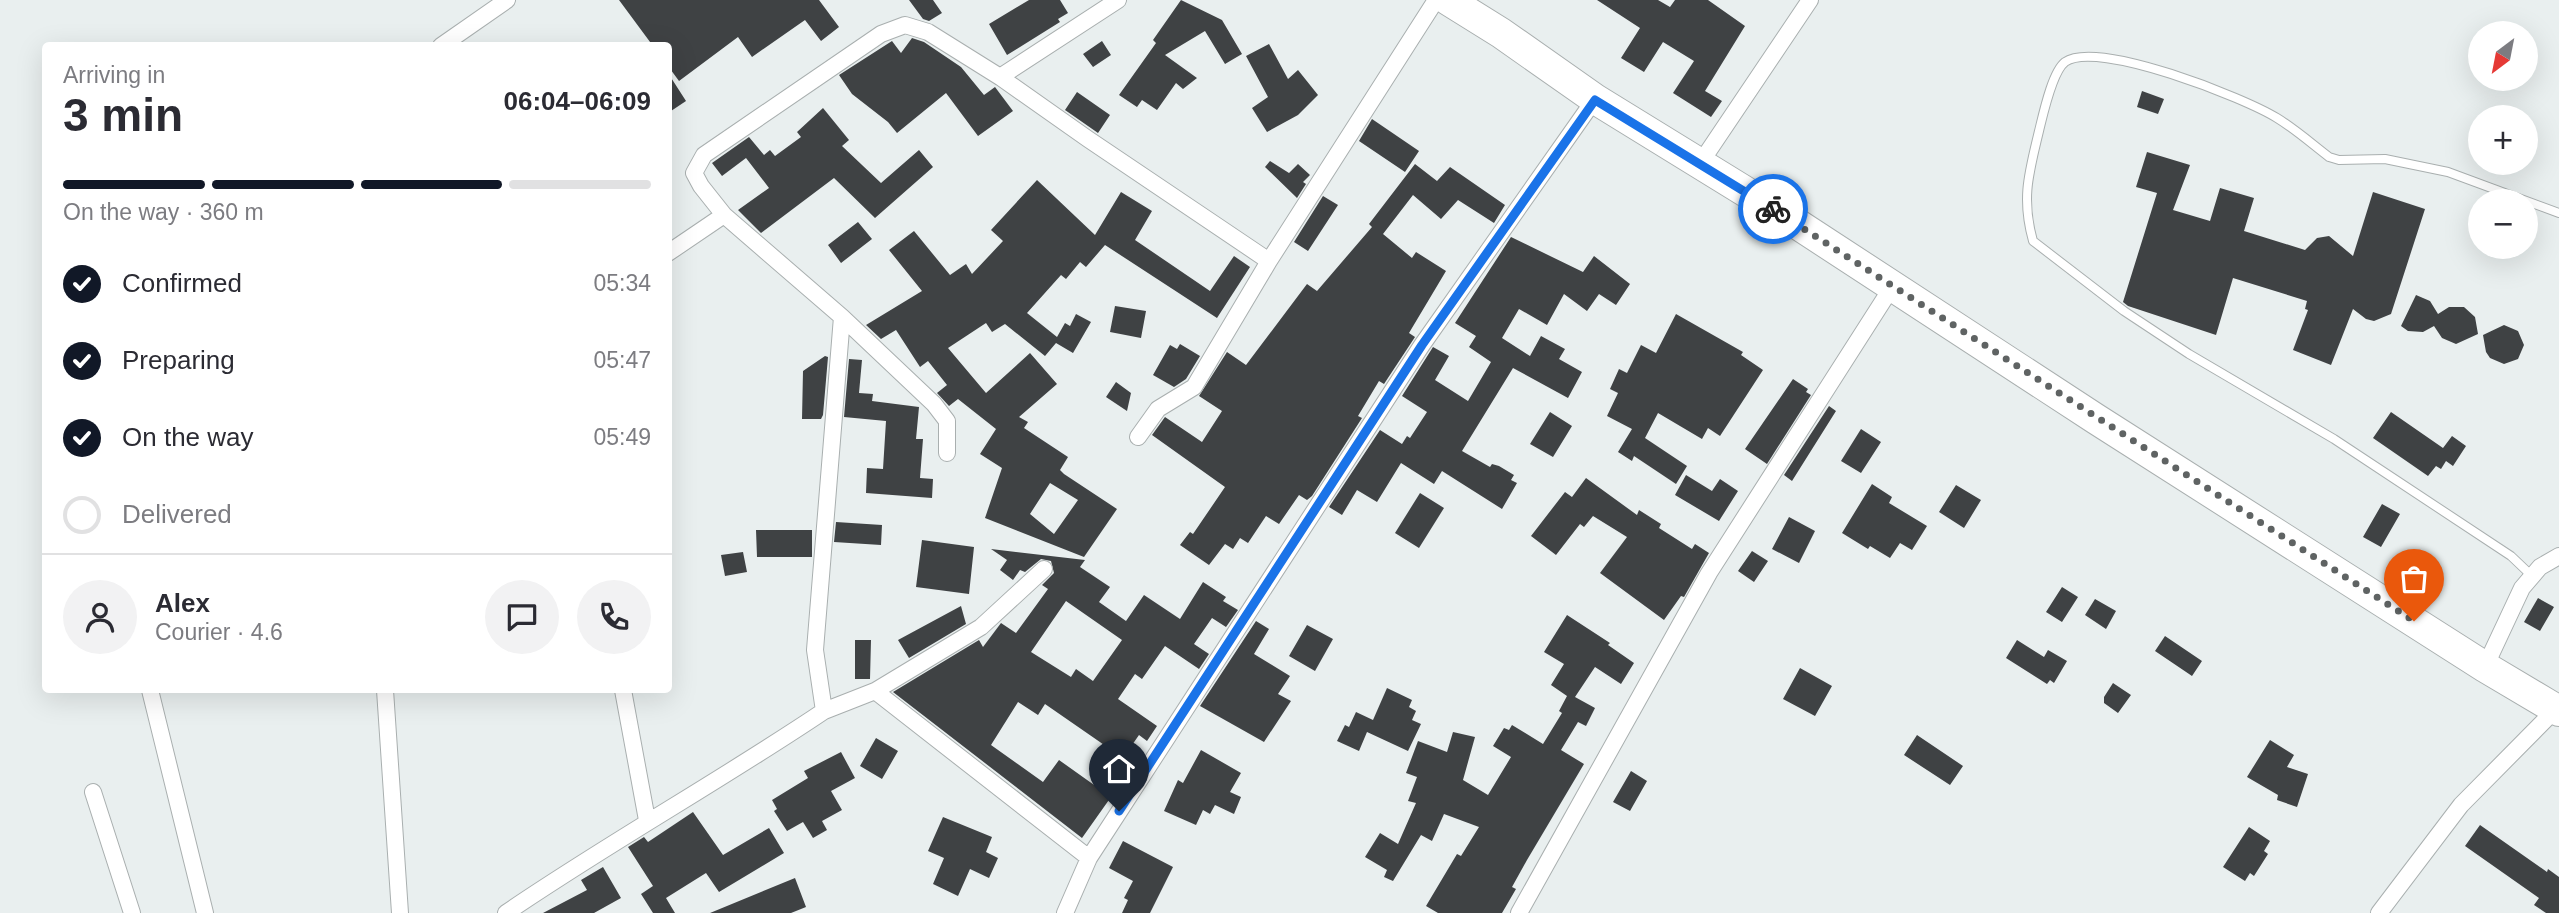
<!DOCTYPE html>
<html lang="en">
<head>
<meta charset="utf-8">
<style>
  :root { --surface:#fff; --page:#f2f2f3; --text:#2b2b33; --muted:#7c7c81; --line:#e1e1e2; --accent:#111827 }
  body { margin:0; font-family:Helvetica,sans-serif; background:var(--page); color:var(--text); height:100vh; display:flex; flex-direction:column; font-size:26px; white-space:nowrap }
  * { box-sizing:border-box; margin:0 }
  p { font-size:23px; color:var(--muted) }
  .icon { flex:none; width:38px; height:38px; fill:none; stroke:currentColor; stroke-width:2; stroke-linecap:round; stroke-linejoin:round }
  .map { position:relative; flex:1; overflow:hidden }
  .details { position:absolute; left:42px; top:42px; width:630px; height:651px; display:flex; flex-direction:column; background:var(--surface); border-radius:7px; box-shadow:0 7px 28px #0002 }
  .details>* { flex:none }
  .needle { width:46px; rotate:212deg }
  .controls { position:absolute; left:2468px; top:21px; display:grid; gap:14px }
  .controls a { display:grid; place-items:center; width:70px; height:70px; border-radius:50%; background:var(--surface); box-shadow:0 7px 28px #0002; font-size:35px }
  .pin { position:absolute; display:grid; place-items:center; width:60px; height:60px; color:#fff; margin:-72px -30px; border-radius:50% 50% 50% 0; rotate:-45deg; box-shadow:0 0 7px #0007 }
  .pin .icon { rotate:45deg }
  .courier { position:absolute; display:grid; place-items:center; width:70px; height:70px; margin:-35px; border:5px solid #1a73e8; border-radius:50%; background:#fff; color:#222; box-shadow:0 2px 9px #0007 }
  .overview em { font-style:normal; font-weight:800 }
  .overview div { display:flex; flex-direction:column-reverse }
  .overview { display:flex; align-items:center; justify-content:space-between; height:119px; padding:0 21px }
  h1 { font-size:46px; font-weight:800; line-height:52px }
  .bar { display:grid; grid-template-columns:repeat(4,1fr); gap:10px 7px; align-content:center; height:84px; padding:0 21px }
  .bar i { height:9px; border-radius:5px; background:var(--line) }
  .bar .current { background:var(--accent) }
  .bar p { grid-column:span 4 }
  .line { display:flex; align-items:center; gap:18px; padding:0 21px; border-top:2px solid var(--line) }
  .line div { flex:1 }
  .round { display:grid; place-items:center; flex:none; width:74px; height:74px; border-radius:37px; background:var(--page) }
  ol { padding:0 21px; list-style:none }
  li { display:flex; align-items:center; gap:21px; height:77px }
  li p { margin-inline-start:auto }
  li .icon { padding:7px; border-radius:50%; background:var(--accent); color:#fff; stroke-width:4 }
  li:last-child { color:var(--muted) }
  li i { width:38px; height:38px; border:4px solid var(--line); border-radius:50% }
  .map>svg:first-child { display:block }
</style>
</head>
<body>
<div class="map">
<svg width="2559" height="913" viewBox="0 0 2559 913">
  <rect width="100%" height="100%" fill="#e9efef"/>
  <!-- building -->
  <path fill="#3f4244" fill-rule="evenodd" d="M 619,0 L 819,0 L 839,27 L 821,41 L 805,20 L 752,57 L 738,37 L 679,81 L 668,66 L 668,46 L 653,46 Z
    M 909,0 L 933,0 L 942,13 L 929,21 L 923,19 Z
    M 1029,0 L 1060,0 L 1068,13 L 1058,19 L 1060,22 L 1007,55 L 989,24 Z
    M 1181,0 L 1222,20 L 1242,54 L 1225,64 L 1205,31 L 1165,55 L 1197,78 L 1183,89 L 1176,83 L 1157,110 L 1142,100 L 1137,107 L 1119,95 L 1156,43 L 1153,40 Z
    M 1597,0 L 1658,0 L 1670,7 L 1675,0 L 1708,0 L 1745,26 L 1705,91 L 1722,101 L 1711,117 L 1673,93 L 1694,61 L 1663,42 L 1644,72 L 1621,58 L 1640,28 Z
    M 912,38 L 924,42 L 961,67 L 984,95 L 995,87 L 1013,111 L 978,136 L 946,93 L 897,133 L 888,122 L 852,94 L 839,75 L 892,41 L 901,53 Z
    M 1102,41 L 1111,55 L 1093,67 L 1083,54 Z
    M 1269,44 L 1288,79 L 1298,70 L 1318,95 L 1298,115 L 1267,132 L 1252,108 L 1268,97 L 1246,56 Z
    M 668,73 L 686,101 L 668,113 Z
    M 2142,91 L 2164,99 L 2158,114 L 2137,107 Z
    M 1077,92 L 1110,115 L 1098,133 L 1065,110 Z
    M 823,108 L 849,140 L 842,146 L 881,183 L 919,150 L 933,167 L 875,218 L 834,178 L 761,233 L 738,210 L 769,188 L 746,158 L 722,176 L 712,163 L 749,137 L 764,155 L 770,150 L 775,156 L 801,137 L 797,132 Z
    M 1372,119 L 1419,151 L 1405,172 L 1359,141 Z
    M 2147,152 L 2190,165 L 2173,210 L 2210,221 L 2220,188 L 2254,198 L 2244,231 L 2305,250 L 2317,238 L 2329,236 L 2353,256 L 2373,192 L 2425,209 L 2391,314 L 2374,321 L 2366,319 L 2353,309 L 2331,365 L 2293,350 L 2308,310 L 2305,309 L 2307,301 L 2233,278 L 2216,335 L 2128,306 L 2123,302 L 2157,193 L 2136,187 Z
    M 1270,161 L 1289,173 L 1298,164 L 1310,175 L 1303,182 L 1306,184 L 1297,198 L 1265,167 Z
    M 1415,164 L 1437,181 L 1450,167 L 1505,205 L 1494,223 L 1458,200 L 1441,219 L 1413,195 L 1383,234 L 1412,258 L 1416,252 L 1446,271 L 1409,333 L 1415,337 L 1384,384 L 1379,381 L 1358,416 L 1362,418 L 1312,496 L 1307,500 L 1299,495 L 1279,524 L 1266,516 L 1248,543 L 1240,538 L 1233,549 L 1225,544 L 1209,565 L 1180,545 L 1190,532 L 1193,534 L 1225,487 L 1152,435 L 1165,417 L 1202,442 L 1222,411 L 1199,396 L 1227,352 L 1246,365 L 1307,284 L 1317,291 L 1372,227 L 1369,224 Z
    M 1037,180 L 1095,235 L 1121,192 L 1152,211 L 1135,240 L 1210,291 L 1234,256 L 1250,267 L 1217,318 L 1105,245 L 1086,267 L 1080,262 L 1066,279 L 1061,275 L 1027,313 L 1057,337 L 1065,323 L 1070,326 L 1076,314 L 1091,322 L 1073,353 L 1056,343 L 1045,356 L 1005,324 L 992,332 L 986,323 L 948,348 L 986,393 L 1030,353 L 1057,384 L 1019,417 L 1028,422 L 1024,428 L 1068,457 L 1060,470 L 1064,474 L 1117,509 L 1084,557 L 985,518 L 1002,468 L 980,454 L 996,429 L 958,399 L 949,406 L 937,393 L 947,385 L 928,361 L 920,367 L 896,330 L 881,339 L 866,325 L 922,291 L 889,250 L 914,231 L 950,275 L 966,264 L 972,274 L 1003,241 L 991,230 ZM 1050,483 L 1078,500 L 1054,534 L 1030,514 Z
    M 1323,196 L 1338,205 L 1308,251 L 1294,242 Z
    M 858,222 L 872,239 L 841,263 L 828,245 Z
    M 1511,237 L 1583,272 L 1594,256 L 1630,284 L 1616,305 L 1599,294 L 1587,311 L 1564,294 L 1547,325 L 1519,309 L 1502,338 L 1530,356 L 1541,336 L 1565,349 L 1559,359 L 1582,372 L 1568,398 L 1513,368 L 1462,451 L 1490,467 L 1492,464 L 1499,466 L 1514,475 L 1511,480 L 1517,483 L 1502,509 L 1442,471 L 1434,484 L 1401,463 L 1377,502 L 1357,490 L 1342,515 L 1329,507 L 1380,430 L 1402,444 L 1407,436 L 1410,438 L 1427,412 L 1402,396 L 1433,347 L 1449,356 L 1435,380 L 1468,401 L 1491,362 L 1469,347 L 1476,336 L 1455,323 Z
    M 2416,295 L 2430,301 L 2438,314 L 2449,307 L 2464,307 L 2475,317 L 2478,334 L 2456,344 L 2442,338 L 2434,326 L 2423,332 L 2408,331 L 2401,326 Z
    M 1115,306 L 1146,311 L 1141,338 L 1110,332 Z
    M 1676,314 L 1743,352 L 1741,355 L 1763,370 L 1720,436 L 1708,428 L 1702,439 L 1658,413 L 1645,438 L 1687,466 L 1676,484 L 1634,456 L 1632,461 L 1618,452 L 1632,429 L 1607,416 L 1618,393 L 1610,389 L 1619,369 L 1627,373 L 1641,345 L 1656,353 Z
    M 2504,325 L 2518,331 L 2524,345 L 2518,359 L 2504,364 L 2490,358 L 2486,352 L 2483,335 Z
    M 1180,344 L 1200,356 L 1186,379 L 1174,387 L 1153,375 L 1170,345 L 1177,349 Z
    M 825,356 L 828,357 L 823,415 L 821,419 L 802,419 L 803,371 Z
    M 849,359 L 862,360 L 859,393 L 873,394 L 872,401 L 919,407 L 916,439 L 923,439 L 920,478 L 933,479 L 932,498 L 866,493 L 867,468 L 883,469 L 886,421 L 844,417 Z
    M 1793,379 L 1808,389 L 1806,392 L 1811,395 L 1767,464 L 1745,449 Z
    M 1116,382 L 1131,393 L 1127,411 L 1106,397 Z
    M 1829,406 L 1836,411 L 1792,481 L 1784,475 Z
    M 1550,412 L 1572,426 L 1553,457 L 1530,444 Z
    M 2391,412 L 2443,448 L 2452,436 L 2466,446 L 2453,466 L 2446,461 L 2441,469 L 2436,466 L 2428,476 L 2373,438 Z
    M 1861,429 L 1881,442 L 1861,473 L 1841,461 Z
    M 1686,475 L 1712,491 L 1720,479 L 1738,491 L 1719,521 L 1675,495 Z
    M 1586,478 L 1637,515 L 1639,510 L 1661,524 L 1659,528 L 1692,549 L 1695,544 L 1709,553 L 1684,597 L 1681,596 L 1664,620 L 1600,573 L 1627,537 L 1593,516 L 1584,527 L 1580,524 L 1556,555 L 1531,536 L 1565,492 L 1572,497 Z
    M 1872,484 L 1892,497 L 1889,503 L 1927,526 L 1912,550 L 1900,543 L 1890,558 L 1870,546 L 1868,549 L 1842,533 Z
    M 1956,485 L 1981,500 L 1964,528 L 1939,512 Z
    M 1420,493 L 1444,508 L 1419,548 L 1395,533 Z
    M 2382,504 L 2400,514 L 2381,547 L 2363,537 Z
    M 1789,517 L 1815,531 L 1799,563 L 1772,549 Z
    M 836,522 L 882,525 L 881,545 L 834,542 Z
    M 756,530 L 812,530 L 812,557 L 757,557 Z
    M 922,540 L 974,547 L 969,594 L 916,587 Z
    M 991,549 L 1085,560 L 1080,567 L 1110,587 L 1099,602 L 1126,621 L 1144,595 L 1180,619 L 1203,582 L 1226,597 L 1223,601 L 1238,610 L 1226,627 L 1212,618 L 1194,644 L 1209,654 L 1199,669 L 1165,646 L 1142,679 L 1135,674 L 1118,699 L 1157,726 L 1147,741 L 1139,735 L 1123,758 L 1045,704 L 1038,715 L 1018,702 L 991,745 L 1043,782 L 1059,760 L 1111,797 L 1082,838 L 893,692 L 979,640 L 983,647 L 1001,623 L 1016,633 L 1048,589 L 1042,585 L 1054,573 L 1051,561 L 1041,559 L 1025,572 L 1020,570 L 1013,580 L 1000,570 L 1007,560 ZM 1066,601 L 1122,640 L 1093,681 L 1076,669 L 1071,677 L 1031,652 Z
    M 1752,551 L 1768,561 L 1754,582 L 1738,571 Z
    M 743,552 L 747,572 L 725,576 L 721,555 Z
    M 2062,587 L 2078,597 L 2062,622 L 2046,612 Z
    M 2538,598 L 2554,607 L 2540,631 L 2524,622 Z
    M 2095,599 L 2116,611 L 2106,629 L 2085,615 Z
    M 961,606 L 966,624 L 909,658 L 898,640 Z
    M 1567,615 L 1610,643 L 1608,645 L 1634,663 L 1621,684 L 1595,667 L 1575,697 L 1595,708 L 1586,726 L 1578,722 L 1561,750 L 1584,764 L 1527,860 L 1512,887 L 1516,889 L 1502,913 L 1438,913 L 1426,906 L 1457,854 L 1461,856 L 1479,827 L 1444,814 L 1432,841 L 1421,835 L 1393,881 L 1384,877 L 1387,870 L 1365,857 L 1380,833 L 1398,844 L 1416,803 L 1408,801 L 1417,777 L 1406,773 L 1418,741 L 1447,752 L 1453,732 L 1475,737 L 1463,780 L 1488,795 L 1511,757 L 1493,746 L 1504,728 L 1509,730 L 1512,725 L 1543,744 L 1562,713 L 1559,711 L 1567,696 L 1551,685 L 1564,664 L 1544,652 Z
    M 1256,621 L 1269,629 L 1254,654 L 1290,676 L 1278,694 L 1291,701 L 1264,742 L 1200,706 Z
    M 1307,625 L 1333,639 L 1315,671 L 1289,656 Z
    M 2165,636 L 2202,661 L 2192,676 L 2155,651 Z
    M 855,640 L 871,640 L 870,679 L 855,679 Z
    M 2017,640 L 2044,657 L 2048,650 L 2067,661 L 2054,683 L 2050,680 L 2047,684 L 2006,658 Z
    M 1800,668 L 1832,686 L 1815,716 L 1783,699 Z
    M 2113,683 L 2131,695 L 2118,713 L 2104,703 L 2104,697 Z
    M 1387,688 L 1412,700 L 1409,707 L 1416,711 L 1412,720 L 1421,724 L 1408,751 L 1367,732 L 1359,751 L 1337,741 L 1345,725 L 1349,727 L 1356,712 L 1373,720 Z
    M 1917,735 L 1963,766 L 1950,785 L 1904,755 Z
    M 876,738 L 898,751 L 882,779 L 860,766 Z
    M 2270,740 L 2294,755 L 2287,767 L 2308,774 L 2297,807 L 2277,800 L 2278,795 L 2247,777 Z
    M 1201,750 L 1241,773 L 1230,792 L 1241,797 L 1234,814 L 1215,805 L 1210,814 L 1203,810 L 1196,825 L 1164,811 L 1178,780 L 1183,783 Z
    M 841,752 L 855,778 L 831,791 L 842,810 L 822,821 L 827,830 L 813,838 L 803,822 L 787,831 L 774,811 L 777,809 L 772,800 L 808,778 L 804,771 Z
    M 1631,771 L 1647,781 L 1630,811 L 1613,802 Z
    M 693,812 L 723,855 L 769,828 L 784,853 L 719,892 L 706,873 L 666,898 L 675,913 L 653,913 L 641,894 L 653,886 L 628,847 L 644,837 L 648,842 Z
    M 943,817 L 992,837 L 986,852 L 998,858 L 989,878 L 970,869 L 958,896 L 933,884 L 944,858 L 928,851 Z
    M 2480,825 L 2547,872 L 2548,869 L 2559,877 L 2559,913 L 2546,913 L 2534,905 L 2539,898 L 2465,846 Z
    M 2249,827 L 2270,841 L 2264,851 L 2268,854 L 2254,876 L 2250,873 L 2245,881 L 2223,867 Z
    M 1123,841 L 1173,867 L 1150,913 L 1122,913 L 1128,900 L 1124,898 L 1133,881 L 1109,868 Z
    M 603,867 L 621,898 L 594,913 L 543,913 L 587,890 L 581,880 Z
    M 795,878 L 806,907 L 791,913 L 710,913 Z"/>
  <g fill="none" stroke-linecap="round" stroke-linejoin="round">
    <!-- lane casing -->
    <g stroke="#a9afaf" stroke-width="10">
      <path id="lane" d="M 2532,576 L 2511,556 L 2334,439 L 2189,354 L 2124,311 L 2033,241 C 2021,198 2029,173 2039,131 C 2043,115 2052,72 2065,62 C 2097,39 2245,98 2277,118 C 2295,129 2312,144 2329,157 L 2339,160 L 2385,159 L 2448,172 L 2559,213"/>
    </g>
    <!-- street casing -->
    <g stroke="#a9afaf" stroke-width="18">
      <path id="street" d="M 441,46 L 507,0
        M 1000,77 L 1118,0
        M 1699,165 L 1810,0
        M 668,253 L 724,215
        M 1138,437 L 1158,409 L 1194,387 L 1269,261 L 1436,0
        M 947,453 L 947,421 L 934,404 L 842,317 L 724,215 L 701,186 L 694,173 L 704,155 L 881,34 L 905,25 L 928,32 L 1000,77 L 1088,139 L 1269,261
        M 2485,667 L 2522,588 L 2540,567 L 2559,556
        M 150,690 L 205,913
        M 385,690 L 400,913
        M 623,690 L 647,820
        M 875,691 L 981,627 L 1044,569
        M 824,711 L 875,691 L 1089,858
        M 93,792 L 132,913
        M 506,913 C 610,842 720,781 824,711 L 815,650 L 842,317
        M 1065,913 L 1089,858 L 1422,345 L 1595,99
        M 1519,913 L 1709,573 L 1892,287
        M 2379,913 L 2461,805 L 2556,709"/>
    </g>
    <!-- highway casing -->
    <g stroke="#a9afaf" stroke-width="32">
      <path id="highway" d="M 1448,0 L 1501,33 L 1595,99 L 1785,216 L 2096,419 L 2485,667 L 2559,711"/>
    </g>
    <!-- lane -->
    <use href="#lane" stroke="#fff" stroke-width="8"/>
    <!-- street -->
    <use href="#street" stroke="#fff" stroke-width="16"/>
    <!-- highway -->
    <use href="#highway" stroke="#fff" stroke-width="30"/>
  </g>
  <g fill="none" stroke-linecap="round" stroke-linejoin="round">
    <!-- done -->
    <path stroke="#5f6363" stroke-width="7" stroke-dasharray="0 12.6" d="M 1773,209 L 2414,621"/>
    <!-- route -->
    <path stroke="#1a73e8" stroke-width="9" d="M 1119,811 L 1422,345 L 1595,100 L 1773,209"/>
  </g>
</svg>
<div class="controls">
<a><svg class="needle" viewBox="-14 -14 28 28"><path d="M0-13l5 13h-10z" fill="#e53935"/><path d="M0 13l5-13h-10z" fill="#7c7c81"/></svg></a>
<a>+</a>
<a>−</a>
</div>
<div class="pin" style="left:2414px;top:621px;background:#ea580c"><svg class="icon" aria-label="bag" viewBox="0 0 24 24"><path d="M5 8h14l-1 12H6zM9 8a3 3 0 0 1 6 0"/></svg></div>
<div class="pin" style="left:1119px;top:811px;background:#1f2937"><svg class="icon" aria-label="home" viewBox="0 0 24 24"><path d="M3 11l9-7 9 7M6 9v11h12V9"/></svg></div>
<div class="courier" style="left:1773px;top:209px"><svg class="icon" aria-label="bike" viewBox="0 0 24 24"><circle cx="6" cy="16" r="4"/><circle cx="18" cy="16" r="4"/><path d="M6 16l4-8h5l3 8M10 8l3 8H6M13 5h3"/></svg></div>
<section class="details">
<div class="overview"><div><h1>3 min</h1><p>Arriving in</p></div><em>06:04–06:09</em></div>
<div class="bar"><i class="current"></i><i class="current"></i><i class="current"></i><i></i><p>On the way · 360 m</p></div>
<ol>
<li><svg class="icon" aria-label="check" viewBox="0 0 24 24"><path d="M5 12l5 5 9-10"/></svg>Confirmed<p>05:34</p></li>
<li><svg class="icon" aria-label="check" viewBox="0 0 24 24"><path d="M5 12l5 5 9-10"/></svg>Preparing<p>05:47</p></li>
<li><svg class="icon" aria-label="check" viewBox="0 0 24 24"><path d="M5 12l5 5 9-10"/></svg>On the way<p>05:49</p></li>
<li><i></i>Delivered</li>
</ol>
<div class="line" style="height:126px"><a class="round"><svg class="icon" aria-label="person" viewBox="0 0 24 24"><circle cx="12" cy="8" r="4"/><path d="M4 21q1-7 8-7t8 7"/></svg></a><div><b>Alex</b><p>Courier · 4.6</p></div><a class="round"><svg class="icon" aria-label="chat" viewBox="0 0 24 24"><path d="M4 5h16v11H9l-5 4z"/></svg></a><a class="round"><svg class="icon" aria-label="phone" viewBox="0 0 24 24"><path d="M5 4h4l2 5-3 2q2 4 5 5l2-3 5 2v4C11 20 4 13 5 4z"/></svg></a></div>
</section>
</div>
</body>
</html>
